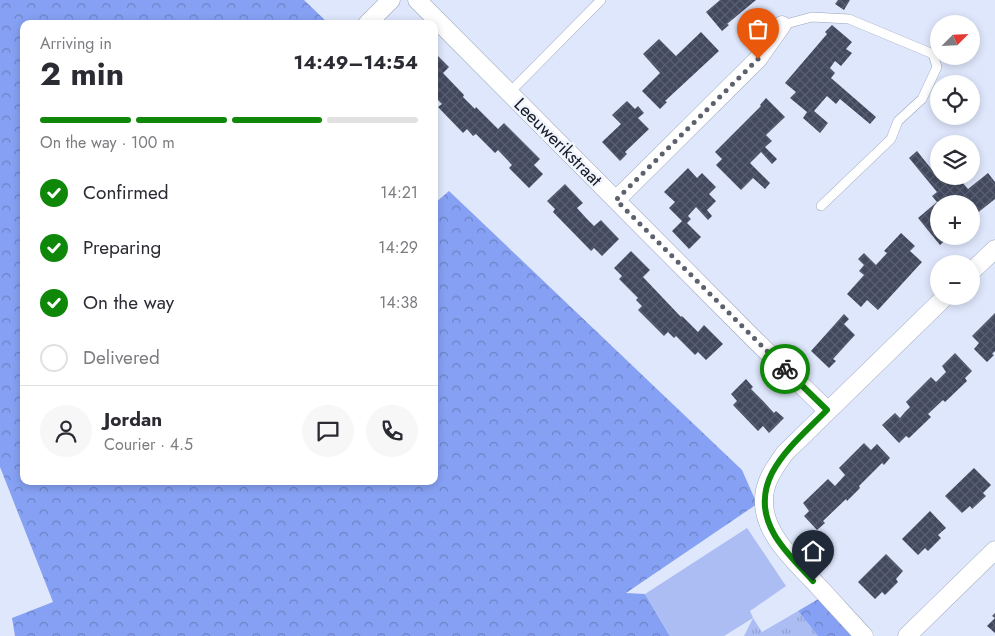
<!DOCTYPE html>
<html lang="en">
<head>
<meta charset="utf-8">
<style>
  :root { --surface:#fff; --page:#f7f7f7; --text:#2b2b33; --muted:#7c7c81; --line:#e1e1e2; --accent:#0f8809 }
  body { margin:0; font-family:Jost,sans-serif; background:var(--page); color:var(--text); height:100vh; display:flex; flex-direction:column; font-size:19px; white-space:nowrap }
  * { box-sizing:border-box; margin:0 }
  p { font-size:16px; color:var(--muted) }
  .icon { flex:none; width:28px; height:28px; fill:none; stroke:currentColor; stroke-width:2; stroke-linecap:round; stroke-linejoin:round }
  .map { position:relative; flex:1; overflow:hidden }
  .details { position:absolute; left:20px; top:20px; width:418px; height:465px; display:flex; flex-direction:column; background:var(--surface); border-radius:10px; box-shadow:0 2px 8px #0003 }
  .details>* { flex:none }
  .needle { width:32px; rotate:66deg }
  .buttons { position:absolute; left:930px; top:15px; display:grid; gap:10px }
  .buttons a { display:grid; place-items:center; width:50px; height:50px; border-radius:50%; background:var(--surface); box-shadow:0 2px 8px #0003; font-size:25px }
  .pin { position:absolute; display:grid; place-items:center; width:42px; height:42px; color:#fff; margin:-51px -21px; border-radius:50% 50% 50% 0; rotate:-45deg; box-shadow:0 0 5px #0007 }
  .pin .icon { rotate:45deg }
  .courier { position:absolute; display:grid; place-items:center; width:50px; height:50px; margin:-25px; border:4px solid #0f8809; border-radius:50%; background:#fff; color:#222; box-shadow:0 1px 6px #0007 }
  .summary em { font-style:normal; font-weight:700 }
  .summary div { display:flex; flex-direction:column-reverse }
  .summary { display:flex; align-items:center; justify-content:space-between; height:85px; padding:0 20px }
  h1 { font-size:32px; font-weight:700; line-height:38px }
  .bar { display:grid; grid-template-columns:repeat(4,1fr); gap:8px 5px; align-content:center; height:60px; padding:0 20px }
  .bar i { height:6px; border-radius:4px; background:var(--line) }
  .bar .on { background:var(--accent) }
  .bar p { grid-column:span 4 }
  .line { display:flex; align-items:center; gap:12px; padding:0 20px; border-top:1px solid var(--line) }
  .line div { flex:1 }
  .round { display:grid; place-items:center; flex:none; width:52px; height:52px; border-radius:26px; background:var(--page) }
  ol { padding:0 20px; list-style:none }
  li { display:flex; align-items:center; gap:15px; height:55px }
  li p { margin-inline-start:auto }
  li .icon { padding:5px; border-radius:50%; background:var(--accent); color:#fff; stroke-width:4 }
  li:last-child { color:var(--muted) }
  li i { width:28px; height:28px; border:2px solid var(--line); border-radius:50% }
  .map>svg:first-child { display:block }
</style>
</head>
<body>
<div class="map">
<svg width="995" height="636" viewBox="0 0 995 636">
  <defs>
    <pattern id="grass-tufts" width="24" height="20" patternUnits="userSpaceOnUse" patternTransform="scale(1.25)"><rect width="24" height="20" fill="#abbdf2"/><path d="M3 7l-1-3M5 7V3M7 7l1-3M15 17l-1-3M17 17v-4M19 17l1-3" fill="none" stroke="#92a2cf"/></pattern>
    <pattern id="forest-crowns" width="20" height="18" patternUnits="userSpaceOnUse" patternTransform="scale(1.25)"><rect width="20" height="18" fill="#86a1f4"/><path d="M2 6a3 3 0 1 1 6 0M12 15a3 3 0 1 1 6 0" fill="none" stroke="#6d82c5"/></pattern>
    <pattern id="building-cross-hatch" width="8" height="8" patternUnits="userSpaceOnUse" patternTransform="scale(1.25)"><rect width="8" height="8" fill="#42495e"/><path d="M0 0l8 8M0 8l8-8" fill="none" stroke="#5a6071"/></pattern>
  </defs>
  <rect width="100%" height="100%" fill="#dfe7fc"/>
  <!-- grass -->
  <path fill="url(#grass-tufts)" d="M 798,611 L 818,636 L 744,636 L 753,618 L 762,632 Z"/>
  <!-- forest -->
  <path fill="url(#forest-crowns)" d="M 0,0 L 304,0 L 329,24 L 24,24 L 24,481 L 434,481 L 434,204 L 449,191 L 742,470 L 757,504 L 626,593 L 645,594 L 670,636 L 15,636 L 12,618 L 53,602 L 0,467 Z
    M 820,598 L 855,636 L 818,636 L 798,611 Z"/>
  <!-- garden -->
  <path fill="#abbdf2" d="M 747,528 L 786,586 L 750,611 L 753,618 L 724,636 L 670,636 L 645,594 Z"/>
  <!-- building -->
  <path fill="url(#building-cross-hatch)" d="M 720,0 L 756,0 L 727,24 L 729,25 L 722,31 L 706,12 Z
    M 838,0 L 850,0 L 844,10 L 835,4 Z
    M 832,25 L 852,42 L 846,49 L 852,53 L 841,66 L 835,61 L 830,68 L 835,73 L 831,78 L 876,117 L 870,124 L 840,99 L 836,104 L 827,96 L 814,111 L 828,123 L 820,133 L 803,118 L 807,112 L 790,98 L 796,92 L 785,83 L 827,34 L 825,32 Z
    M 701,32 L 719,51 L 665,101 L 667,102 L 660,109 L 642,91 L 660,73 L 643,54 L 659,39 L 676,56 Z
    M 434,52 L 449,67 L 443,73 L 464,95 L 463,97 L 475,109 L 476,107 L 498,129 L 504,123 L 540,159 L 534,165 L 543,174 L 529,188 L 509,168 L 512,165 L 498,150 L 495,153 L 476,134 L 473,136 L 467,129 L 463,133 L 438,107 L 442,104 L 435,97 L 437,95 L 434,92 Z
    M 766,98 L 785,117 L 766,135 L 772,141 L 765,147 L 777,159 L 772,164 L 761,152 L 750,163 L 770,183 L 765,189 L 753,178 L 741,190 L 716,165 L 722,159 L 715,152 L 761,106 L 760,105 Z
    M 627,101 L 635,109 L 638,106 L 644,113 L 638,118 L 649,129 L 625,152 L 627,154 L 620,161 L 602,142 L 621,124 L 612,115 Z
    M 917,151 L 941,181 L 944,178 L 947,181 L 953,176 L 957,176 L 968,189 L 988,173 L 995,182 L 995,199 L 971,218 L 971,204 L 939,204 L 939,236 L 950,236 L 940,245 L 918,218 L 937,202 L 932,196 L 937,192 L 909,158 Z
    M 688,168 L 697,178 L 702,173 L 716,187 L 709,194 L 716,201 L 707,210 L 712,216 L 708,220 L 696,207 L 688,216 L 691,219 L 687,223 L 701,237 L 689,249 L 672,231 L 682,221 L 669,208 L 675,202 L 664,192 Z
    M 565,184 L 583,203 L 577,208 L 586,218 L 594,226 L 601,220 L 619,239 L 602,256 L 594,248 L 591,251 L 553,212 L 555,209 L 547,201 Z
    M 901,233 L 915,246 L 910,251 L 922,262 L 878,310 L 867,300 L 861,307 L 847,294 L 864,275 L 859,271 L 864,265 L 858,259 L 864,253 L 876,265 L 887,253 L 884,251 Z
    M 631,251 L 650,270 L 643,277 L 681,317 L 682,316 L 698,332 L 704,325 L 723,344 L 706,360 L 698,352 L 695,355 L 676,336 L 674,338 L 668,332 L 664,336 L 638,310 L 642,306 L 636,300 L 638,298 L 619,279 L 622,276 L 614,268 Z
    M 995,313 L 995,351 L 992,354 L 994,355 L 987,362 L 974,349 L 979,343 L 972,336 Z
    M 844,314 L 849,319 L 844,324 L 855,335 L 833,359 L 836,361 L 829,368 L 811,351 Z
    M 955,353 L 972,371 L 965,378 L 967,381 L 945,402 L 943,400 L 928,414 L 931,417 L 909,438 L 906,436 L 899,443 L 882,425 L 895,413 L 900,418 L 905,412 L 910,407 L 906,402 L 931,377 L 936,382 L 946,372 L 942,366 Z
    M 746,379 L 753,387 L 751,389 L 763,401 L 774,413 L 776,411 L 784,418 L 769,433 L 763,426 L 758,431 L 733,405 L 737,401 L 731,394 Z
    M 864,443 L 871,450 L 877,444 L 890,458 L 884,465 L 882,463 L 859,486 L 860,488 L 847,501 L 846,499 L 823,521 L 825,523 L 817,530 L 804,516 L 809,511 L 803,503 L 828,479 L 835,486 L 845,475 L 839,468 Z
    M 974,468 L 991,485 L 983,493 L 986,496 L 972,509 L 970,506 L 962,513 L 945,496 Z
    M 930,511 L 946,528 L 938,535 L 941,538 L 928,551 L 925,548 L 918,555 L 902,539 Z
    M 886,554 L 903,571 L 896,579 L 898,582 L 885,595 L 882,592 L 875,599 L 858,582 Z
    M 995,613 L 995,633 L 987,626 L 995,618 L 992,616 Z"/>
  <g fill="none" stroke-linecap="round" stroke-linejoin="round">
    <!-- lane casing -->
    <g stroke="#9ca5bd" stroke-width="10">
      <path id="lane" d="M 782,25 L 812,17 L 849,19 L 933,54 L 937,67 L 922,99 L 898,121 L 891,139 L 821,206
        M 509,93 L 601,0"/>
    </g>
    <!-- street casing -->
    <g stroke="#9ca5bd" stroke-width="19">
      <path id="street" d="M 417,0 L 755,340 L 827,410
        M 367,24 L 391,0
        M 616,200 L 758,59 L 782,25
        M 971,272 L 995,249
        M 864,636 C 848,619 833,602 817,585 C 796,562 764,535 764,502 C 763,483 775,467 785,453 L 946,296
        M 907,636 L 995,550"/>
    </g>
    <!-- lane -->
    <use href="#lane" stroke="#fff" stroke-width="9"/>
    <!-- street -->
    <use href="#street" stroke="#fff" stroke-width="18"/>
  </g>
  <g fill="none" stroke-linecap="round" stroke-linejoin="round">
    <!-- done -->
    <path stroke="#5c616e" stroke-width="5" stroke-dasharray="0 9" d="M 758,59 L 616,200 L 785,369"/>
    <!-- route -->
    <path stroke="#0f8809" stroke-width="6" d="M 785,369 L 827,410 C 793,445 744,481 774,534 C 784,552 800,566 813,581"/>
  </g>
  <g text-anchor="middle" stroke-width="5" stroke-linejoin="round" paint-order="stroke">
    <!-- street labels -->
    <g font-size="18" fill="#161922" stroke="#f0f4ff">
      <text transform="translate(558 142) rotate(45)" y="6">Leeuwerikstraat</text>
    </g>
  </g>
</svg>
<div class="buttons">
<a><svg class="needle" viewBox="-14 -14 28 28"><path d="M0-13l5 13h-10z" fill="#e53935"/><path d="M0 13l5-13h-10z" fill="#7c7c81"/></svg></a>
<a><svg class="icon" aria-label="locate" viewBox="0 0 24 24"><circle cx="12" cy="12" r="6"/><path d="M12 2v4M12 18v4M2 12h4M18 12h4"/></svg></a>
<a><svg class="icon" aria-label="layers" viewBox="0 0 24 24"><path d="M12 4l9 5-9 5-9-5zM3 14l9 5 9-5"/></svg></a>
<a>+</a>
<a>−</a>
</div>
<div class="pin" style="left:758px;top:59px;background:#ea580c"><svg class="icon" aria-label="bag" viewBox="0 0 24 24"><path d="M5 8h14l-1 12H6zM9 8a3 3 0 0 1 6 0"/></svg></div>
<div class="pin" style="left:813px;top:581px;background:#1f2937"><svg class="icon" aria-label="home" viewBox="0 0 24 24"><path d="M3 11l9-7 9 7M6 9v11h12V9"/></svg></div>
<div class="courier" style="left:785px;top:369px"><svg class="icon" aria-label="bike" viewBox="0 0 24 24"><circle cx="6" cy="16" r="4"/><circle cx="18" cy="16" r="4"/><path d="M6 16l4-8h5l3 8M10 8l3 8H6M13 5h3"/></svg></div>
<section class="details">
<div class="summary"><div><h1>2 min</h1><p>Arriving in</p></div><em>14:49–14:54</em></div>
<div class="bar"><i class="on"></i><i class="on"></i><i class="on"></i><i></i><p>On the way · 100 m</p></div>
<ol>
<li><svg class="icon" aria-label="check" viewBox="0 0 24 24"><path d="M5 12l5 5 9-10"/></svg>Confirmed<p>14:21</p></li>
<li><svg class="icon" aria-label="check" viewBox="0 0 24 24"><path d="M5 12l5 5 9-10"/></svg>Preparing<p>14:29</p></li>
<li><svg class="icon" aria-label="check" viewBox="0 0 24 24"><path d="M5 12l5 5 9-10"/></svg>On the way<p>14:38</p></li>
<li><i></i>Delivered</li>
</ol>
<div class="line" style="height:90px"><a class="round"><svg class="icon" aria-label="person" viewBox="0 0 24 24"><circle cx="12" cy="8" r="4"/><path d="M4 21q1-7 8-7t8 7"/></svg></a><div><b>Jordan</b><p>Courier · 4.5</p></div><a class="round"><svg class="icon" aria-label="chat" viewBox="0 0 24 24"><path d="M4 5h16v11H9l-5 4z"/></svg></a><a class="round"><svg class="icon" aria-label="phone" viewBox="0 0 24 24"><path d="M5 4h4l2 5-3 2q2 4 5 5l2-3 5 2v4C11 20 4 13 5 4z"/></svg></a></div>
</section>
</div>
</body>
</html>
